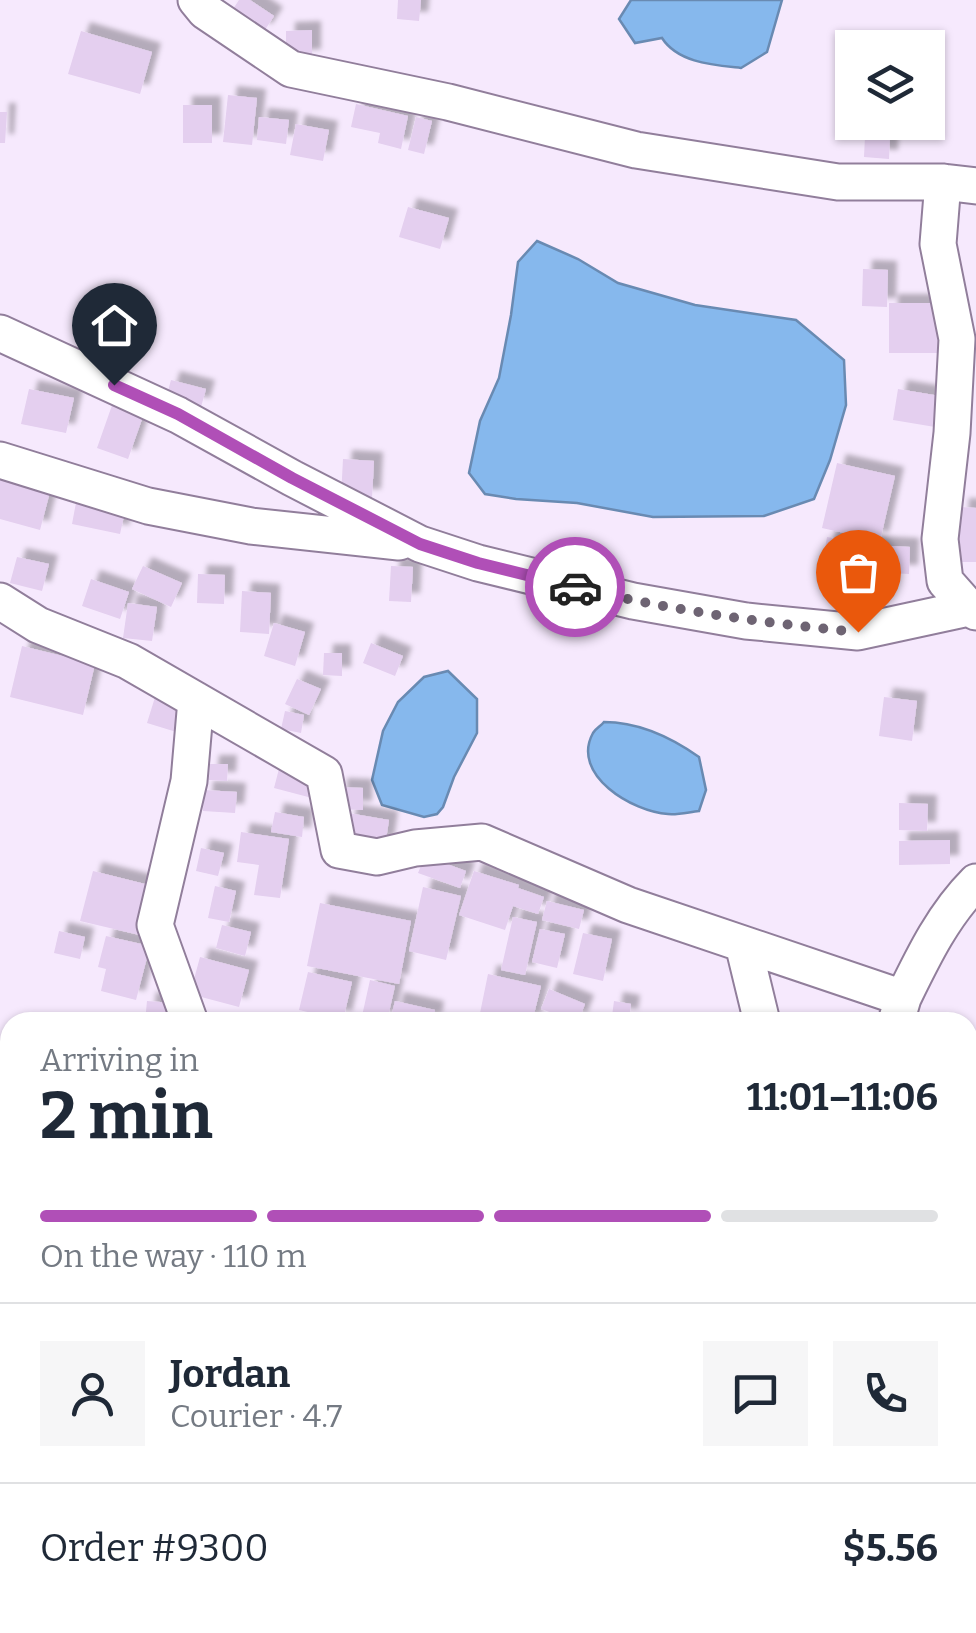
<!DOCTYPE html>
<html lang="en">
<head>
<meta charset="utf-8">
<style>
  :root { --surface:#fff; --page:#f6f6f7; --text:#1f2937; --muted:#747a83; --line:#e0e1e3; --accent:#b04fb7 }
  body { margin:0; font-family:Bitter,serif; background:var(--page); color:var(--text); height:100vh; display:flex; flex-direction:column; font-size:38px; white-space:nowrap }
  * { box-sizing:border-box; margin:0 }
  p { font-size:32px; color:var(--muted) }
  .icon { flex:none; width:55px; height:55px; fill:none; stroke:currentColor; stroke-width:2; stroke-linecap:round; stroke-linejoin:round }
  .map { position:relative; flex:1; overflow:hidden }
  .details { position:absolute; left:0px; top:1012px; width:978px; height:622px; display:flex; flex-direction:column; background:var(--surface); border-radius:30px 30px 0 0; box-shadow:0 2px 8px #0004 }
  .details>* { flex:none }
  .tools { position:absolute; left:835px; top:30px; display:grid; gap:20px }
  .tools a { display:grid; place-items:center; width:110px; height:110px; border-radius:0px; background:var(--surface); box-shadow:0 2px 8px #0004; font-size:50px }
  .pin { position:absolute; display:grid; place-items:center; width:85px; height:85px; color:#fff; margin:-102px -42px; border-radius:50% 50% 50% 0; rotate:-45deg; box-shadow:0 0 10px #0007 }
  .pin .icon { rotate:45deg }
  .courier { position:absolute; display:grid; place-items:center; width:100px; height:100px; margin:-50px; border:8px solid #b04fb7; border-radius:50%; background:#fff; color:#222; box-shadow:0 2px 12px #0007 }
  .overview em { font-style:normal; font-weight:700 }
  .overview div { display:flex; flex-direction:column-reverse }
  .overview { display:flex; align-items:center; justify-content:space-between; height:170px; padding:0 40px }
  h1 { font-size:65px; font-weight:700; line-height:75px }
  .bar { display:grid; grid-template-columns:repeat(4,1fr); gap:15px 10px; align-content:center; height:120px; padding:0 40px }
  .bar i { height:12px; border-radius:8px; background:var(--line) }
  .bar .on { background:var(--accent) }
  .bar p { grid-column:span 4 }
  .line { display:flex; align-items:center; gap:25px; padding:0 40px; border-top:2px solid var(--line) }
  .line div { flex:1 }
  .round { display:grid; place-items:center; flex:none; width:105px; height:105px; border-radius:0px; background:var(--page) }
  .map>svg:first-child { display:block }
</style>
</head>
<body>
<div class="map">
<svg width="976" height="1633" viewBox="0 0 976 1633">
  <defs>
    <filter id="shadow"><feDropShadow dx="9" dy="-9" stdDeviation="2.5" flood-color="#0004"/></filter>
  </defs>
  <rect width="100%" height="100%" fill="#f6e9fd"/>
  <!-- water -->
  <path fill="#86b8ed" stroke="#698ab2" stroke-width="2.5" d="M 631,0 L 782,0 L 767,52 L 741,68 C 714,65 678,63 662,38 L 635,43 L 619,19 Z
    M 537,241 L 578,259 L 618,283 L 695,305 L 796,320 L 844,360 L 846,405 L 830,460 L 814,499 L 764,516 L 653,517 L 577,503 L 516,499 L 485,494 L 469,473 L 480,421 L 499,378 L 511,315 L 518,262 Z
    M 448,671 L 477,699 L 477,733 L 454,777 L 443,807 L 437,814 L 424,817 L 382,805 L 372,780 L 383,731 L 398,702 L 424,677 Z
    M 604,722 C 638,722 672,738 699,757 L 706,790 L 699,811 C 689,812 678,815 668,814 C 633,812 570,775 593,733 C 596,728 601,726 604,722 Z
    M 0,1199 L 10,1208 L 10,1526 L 0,1516 Z
    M 89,1625 L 401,1625 L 407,1633 L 95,1633 Z"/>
  <!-- building -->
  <path fill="#e4cfef" filter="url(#shadow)" d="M 239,0 L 250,0 L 274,16 L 263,33 L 231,12 Z
    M 398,0 L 421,0 L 419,21 L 397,19 Z
    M 312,30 L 312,58 L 286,59 L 286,31 Z
    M 81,31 L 152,52 L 140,94 L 68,74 Z
    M 228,95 L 257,98 L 252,145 L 223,142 Z
    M 356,104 L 408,116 L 401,149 L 378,143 L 380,133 L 351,127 Z
    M 183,105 L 212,105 L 212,143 L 183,143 Z
    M 0,112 L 7,112 L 5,143 L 0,143 Z
    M 259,117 L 289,120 L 286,144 L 257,140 Z
    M 416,117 L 432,121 L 424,154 L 408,150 Z
    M 296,124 L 329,130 L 323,161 L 290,155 Z
    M 865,136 L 890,137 L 889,159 L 864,157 Z
    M 408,207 L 449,218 L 440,249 L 399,237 Z
    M 863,269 L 888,270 L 887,307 L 862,306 Z
    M 889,303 L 942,303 L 941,353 L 889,353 Z
    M 171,380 L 206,389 L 201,407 L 166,398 Z
    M 29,389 L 74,398 L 66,433 L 21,424 Z
    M 898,389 L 940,396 L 935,427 L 893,420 Z
    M 116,394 L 147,405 L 128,459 L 97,448 Z
    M 343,459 L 374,461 L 372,498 L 341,497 Z
    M 837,463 L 895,476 L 880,541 L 872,539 L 872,534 L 871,539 L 822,528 Z
    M 0,474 L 51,488 L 40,530 L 0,519 Z
    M 78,492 L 127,502 L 120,534 L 72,524 Z
    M 960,507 L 976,508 L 976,562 L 958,562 Z
    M 827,537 L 870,544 L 864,579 L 821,571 Z
    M 871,545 L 910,547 L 909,574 L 870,572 Z
    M 17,557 L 49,564 L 42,591 L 10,583 Z
    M 143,566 L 182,583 L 171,607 L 132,589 Z
    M 391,566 L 413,567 L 411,602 L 389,601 Z
    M 198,574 L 225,575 L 224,604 L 197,603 Z
    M 91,579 L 129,592 L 120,619 L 82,606 Z
    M 242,591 L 271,593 L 269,634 L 240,632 Z
    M 128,603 L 157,607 L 152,641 L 123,638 Z
    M 274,623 L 305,632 L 295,666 L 264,656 Z
    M 371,643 L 403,656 L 395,676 L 363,663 Z
    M 22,646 L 95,664 L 83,715 L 10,697 Z
    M 324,653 L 342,653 L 342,676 L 323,675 Z
    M 297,679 L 321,689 L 309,715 L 285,704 Z
    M 156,694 L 192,705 L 183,734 L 147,723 Z
    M 884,697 L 917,701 L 912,741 L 879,736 Z
    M 285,711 L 304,715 L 301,733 L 281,729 Z
    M 210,764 L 228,764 L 227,781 L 209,780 Z
    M 280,765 L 318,775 L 312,798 L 274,788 Z
    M 338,787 L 363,788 L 363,810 L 338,809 Z
    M 204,790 L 237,792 L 235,813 L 203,811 Z
    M 899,803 L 928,804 L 927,831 L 899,830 Z
    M 275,812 L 304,817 L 302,837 L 271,832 Z
    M 348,813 L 389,820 L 385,846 L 344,839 Z
    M 241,832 L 289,839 L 280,898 L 254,895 L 259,865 L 237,862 Z
    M 950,840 L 950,864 L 899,865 L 899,841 Z
    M 201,848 L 224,853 L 218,876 L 196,871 Z
    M 425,856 L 466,871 L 460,888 L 418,873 Z
    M 93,871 L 157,887 L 144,936 L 80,921 Z
    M 474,871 L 519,885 L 518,888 L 544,897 L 538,914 L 513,906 L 505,930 L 459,915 Z
    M 215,886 L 236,891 L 229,922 L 208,918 Z
    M 423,887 L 461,896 L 446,960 L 409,951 Z
    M 547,901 L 584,910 L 579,929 L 542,920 Z
    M 320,903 L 411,921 L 399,984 L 307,966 Z
    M 513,917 L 537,922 L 525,975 L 501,970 Z
    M 222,925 L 251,932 L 245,956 L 216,948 Z
    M 540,929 L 565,934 L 557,968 L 532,962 Z
    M 59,931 L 85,937 L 80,959 L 54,953 Z
    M 583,933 L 612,939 L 603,981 L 573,974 Z
    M 106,936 L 150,946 L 136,1000 L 101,991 L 106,969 L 98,967 Z
    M 200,957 L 249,970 L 239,1007 L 190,994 Z
    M 308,972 L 352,982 L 343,1020 L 299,1010 Z
    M 488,974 L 541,986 L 532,1022 L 500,1022 L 479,1018 Z
    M 370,980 L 395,986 L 387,1021 L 362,1016 Z
    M 549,989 L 585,1004 L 578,1022 L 541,1009 Z
    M 147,1001 L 173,1003 L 171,1022 L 145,1022 Z
    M 395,1001 L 435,1010 L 433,1022 L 390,1022 Z
    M 614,1001 L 631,1004 L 629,1018 L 612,1016 Z
    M 968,1087 L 976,1089 L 976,1114 L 969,1148 Z
    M 558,1625 L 600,1625 L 595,1633 L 571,1633 Z
    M 634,1625 L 669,1625 L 666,1633 L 631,1633 Z"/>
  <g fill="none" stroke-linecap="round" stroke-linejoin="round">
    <!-- minor casing -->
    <g stroke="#917e9b" stroke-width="39">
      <path id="minor" d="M 196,0 L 205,11 L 291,69 L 448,102 L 636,150 L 838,182 L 943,182 L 976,186
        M 943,182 L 938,244 L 957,339 L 952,433 L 940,539 L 945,581 L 969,608 L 976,612
        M 0,333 L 178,415 L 292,478 L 420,544 L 478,563 L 633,601 L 746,621 L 858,632 L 969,608
        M 0,460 L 148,506 L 251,526 L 399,542
        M 0,601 L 38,625 L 128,661 L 324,774 L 339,850 L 377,857 L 415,848 L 482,842 L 628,905 L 903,998 L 896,1022
        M 743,944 L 762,1022
        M 903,998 C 923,957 943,915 976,882
        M 190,1022 L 155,925 L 189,781 L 196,700
        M 968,1247 L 976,1253
        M 0,1563 L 10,1575
        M 53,1625 L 58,1633"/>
    </g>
    <!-- minor -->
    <use href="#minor" stroke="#fff" stroke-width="35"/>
  </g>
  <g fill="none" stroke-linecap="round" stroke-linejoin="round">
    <!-- done -->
    <path stroke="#6e6473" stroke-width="10" stroke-dasharray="0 18" d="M 575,587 C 668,610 762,623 858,632"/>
    <!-- route -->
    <path stroke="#b04fb7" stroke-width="12" d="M 114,385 L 178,414 L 292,478 L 420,544 L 478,563 L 575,587"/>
  </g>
</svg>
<div class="tools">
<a><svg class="icon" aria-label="layers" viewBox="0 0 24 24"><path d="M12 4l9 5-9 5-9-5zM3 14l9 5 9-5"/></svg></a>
</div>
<div class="pin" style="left:858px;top:632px;background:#ea580c"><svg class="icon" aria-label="bag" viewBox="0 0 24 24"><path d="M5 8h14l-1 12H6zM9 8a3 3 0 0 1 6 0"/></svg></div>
<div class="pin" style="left:114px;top:385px;background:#1f2937"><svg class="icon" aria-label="home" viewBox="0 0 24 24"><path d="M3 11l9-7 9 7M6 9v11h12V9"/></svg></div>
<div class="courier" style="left:575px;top:587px"><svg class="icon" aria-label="car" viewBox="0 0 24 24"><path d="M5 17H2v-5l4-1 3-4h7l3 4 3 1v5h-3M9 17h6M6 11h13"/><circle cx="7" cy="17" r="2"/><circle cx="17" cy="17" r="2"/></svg></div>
<section class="details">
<div class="overview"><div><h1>2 min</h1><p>Arriving in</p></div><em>11:01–11:06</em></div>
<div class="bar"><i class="on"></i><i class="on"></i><i class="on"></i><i></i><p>On the way · 110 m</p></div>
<div class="line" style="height:180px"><a class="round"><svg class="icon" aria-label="person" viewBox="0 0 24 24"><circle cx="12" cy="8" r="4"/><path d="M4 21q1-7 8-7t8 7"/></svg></a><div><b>Jordan</b><p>Courier · 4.7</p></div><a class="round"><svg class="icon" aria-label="chat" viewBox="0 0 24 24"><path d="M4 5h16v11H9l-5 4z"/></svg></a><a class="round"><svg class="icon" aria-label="phone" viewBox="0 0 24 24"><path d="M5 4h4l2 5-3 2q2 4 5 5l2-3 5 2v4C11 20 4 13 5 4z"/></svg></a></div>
<div class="line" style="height:130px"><div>Order #9300</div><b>$5.56</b></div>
</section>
</div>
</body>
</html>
